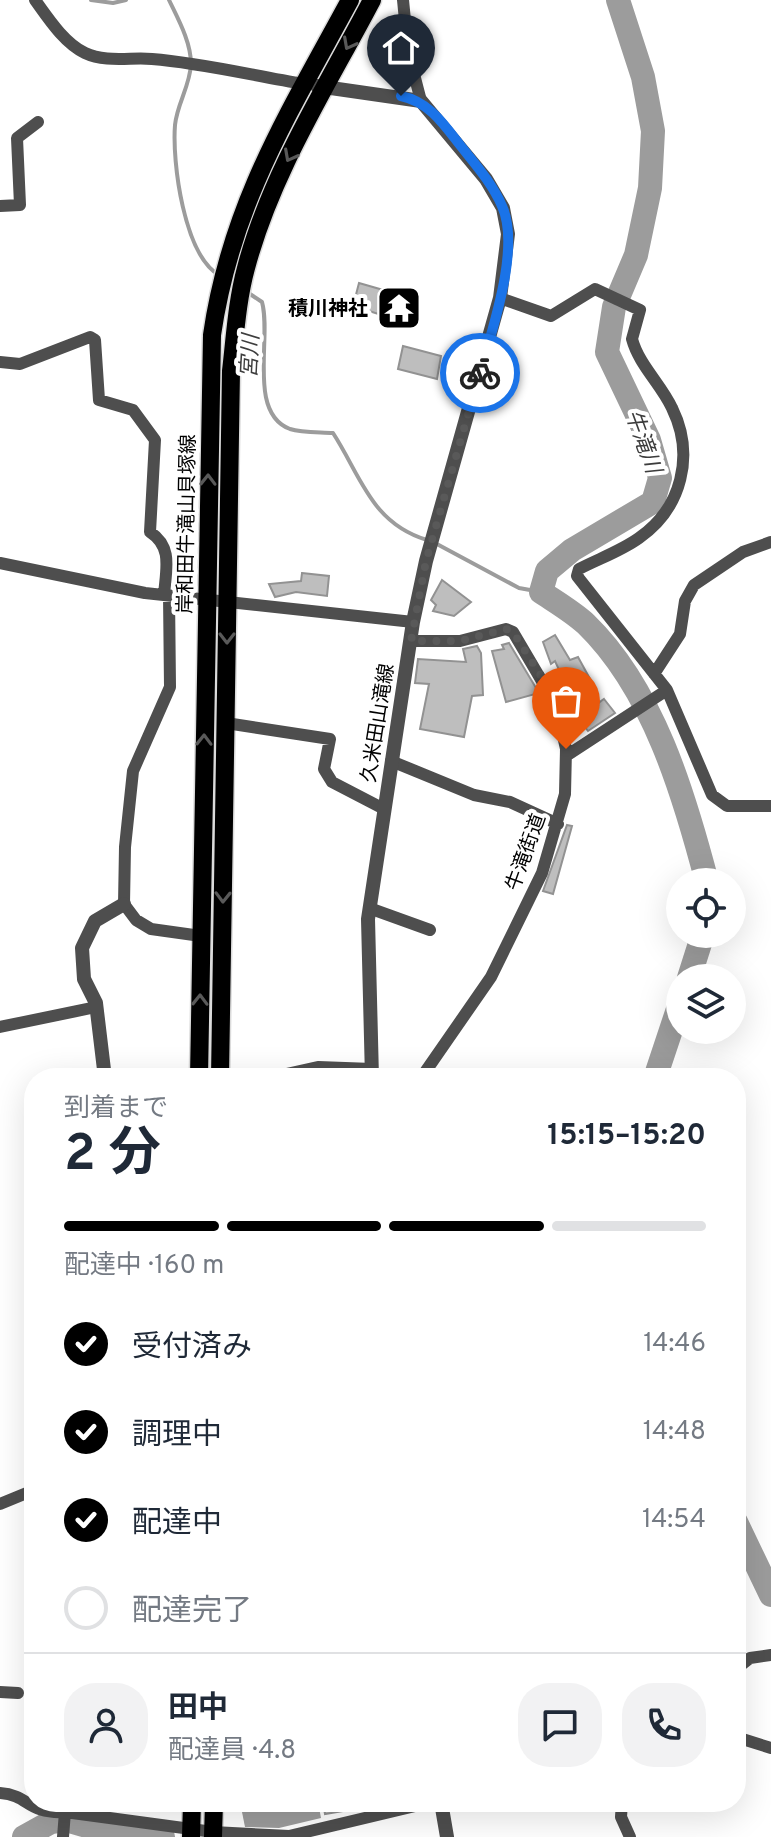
<!DOCTYPE html>
<html lang="ja">
<head>
<meta charset="utf-8">
<style>
  :root { --surface:#fff; --page:#f2f2f3; --text:#1f2937; --muted:#747a83; --line:#e0e1e3; --accent:#000 }
  body { margin:0; font-family:Overpass,"Noto Sans JP",sans-serif; background:var(--page); color:var(--text); height:100vh; display:flex; flex-direction:column; font-size:30px; white-space:nowrap }
  * { box-sizing:border-box; margin:0 }
  p { font-size:26px; color:var(--muted) }
  .icon { flex:none; width:44px; height:44px; fill:none; stroke:currentColor; stroke-width:2; stroke-linecap:round; stroke-linejoin:round }
  .map { position:relative; flex:1; overflow:hidden }
  .drawer { position:absolute; left:24px; top:1068px; width:722px; height:744px; display:flex; flex-direction:column; background:var(--surface); border-radius:32px; box-shadow:0 8px 32px #0002 }
  .drawer>* { flex:none }
  .buttons { position:absolute; left:666px; top:868px; display:grid; gap:16px }
  .buttons a { display:grid; place-items:center; width:80px; height:80px; border-radius:50%; background:var(--surface); box-shadow:0 8px 32px #0002; font-size:40px }
  .pin { position:absolute; display:grid; place-items:center; width:68px; height:68px; color:#fff; margin:-82px -34px; border-radius:50% 50% 50% 0; rotate:-45deg; box-shadow:0 0 8px #0007 }
  .pin .icon { rotate:45deg }
  .courier { position:absolute; display:grid; place-items:center; width:80px; height:80px; margin:-40px; border:6px solid #1a73e8; border-radius:50%; background:#fff; color:#222; box-shadow:0 2px 10px #0007 }
  .overview em { font-style:normal; font-weight:700 }
  .overview div { display:flex; flex-direction:column-reverse }
  .overview { display:flex; align-items:center; justify-content:space-between; height:136px; padding:0 40px }
  h1 { font-size:52px; font-weight:700; line-height:60px }
  .bar { display:grid; grid-template-columns:repeat(4,1fr); gap:12px 8px; align-content:center; height:96px; padding:0 40px }
  .bar i { height:10px; border-radius:6px; background:var(--line) }
  .bar .on { background:var(--accent) }
  .bar p { grid-column:span 4 }
  .line { display:flex; align-items:center; gap:20px; padding:0 40px; border-top:2px solid var(--line) }
  .line div { flex:1 }
  .round { display:grid; place-items:center; flex:none; width:84px; height:84px; border-radius:32px; background:var(--page) }
  ol { padding:0 40px; list-style:none }
  li { display:flex; align-items:center; gap:24px; height:88px }
  li p { margin-inline-start:auto }
  li .icon { padding:8px; border-radius:50%; background:var(--accent); color:#fff; stroke-width:4 }
  li:last-child { color:var(--muted) }
  li i { width:44px; height:44px; border:4px solid var(--line); border-radius:50% }
  .map>svg:first-child { display:block }
</style>
</head>
<body>
<div class="map">
<svg width="771" height="1837" viewBox="0 0 771 1837">
  <rect width="100%" height="100%" fill="#fff"/>
  <!-- water -->
  <path fill="#9c9c9c" d="M 240,1802 L 318,1802 L 321,1818 L 279,1828 L 245,1827 Z"/>
  <g fill="none" stroke-linecap="round" stroke-linejoin="round">
    <!-- stream -->
    <path stroke="#9c9c9c" stroke-width="4" d="M 91,0 L 113,3 L 126,0
      M 169,0 C 178,19 191,42 191,64 C 190,86 177,104 175,125 C 172,162 184,255 219,275
      M 247,292 L 262,302 C 272,337 247,413 290,429 C 302,433 320,432 333,433 C 361,476 371,523 427,540
      M 435,543 L 519,588 L 541,592"/>
    <!-- river -->
    <path stroke="#9c9c9c" stroke-width="24" d="M 618,0 L 643,77 L 653,131 L 650,188 L 636,255 L 614,307 L 607,352 L 649,440 L 660,478 L 653,502 L 572,550 L 547,571 L 541,592 C 556,602 573,612 586,624 C 653,689 684,794 707,882
      M 689,978 L 703,934
      M 655,1078 L 680,1003
      M 736,1522 L 771,1595
      M 24,1837 L 51,1822 L 66,1820 L 104,1831 L 163,1837"/>
  </g>
  <!-- building -->
  <path fill="#bebebe" stroke="#929292" stroke-width="2" d="M 359,283 L 411,298 L 404,322 L 353,306 Z
    M 403,346 L 441,356 L 437,379 L 398,369 Z
    M 302,573 L 329,576 L 327,596 L 296,592 L 275,597 L 269,584 L 301,581 Z
    M 442,580 L 471,602 L 454,616 L 433,611 L 436,605 L 431,600 Z
    M 555,635 L 570,660 L 578,657 L 595,688 L 565,700 L 560,687 L 566,685 L 555,661 L 551,664 L 543,642 Z
    M 509,643 L 539,693 L 506,702 L 492,651 L 504,649 L 502,645 Z
    M 477,646 L 481,653 L 483,695 L 472,696 L 464,737 L 420,729 L 429,684 L 415,683 L 418,659 L 466,662 L 463,649 Z
    M 604,699 L 615,713 L 588,731 L 578,718 Z
    M 567,825 L 572,826 L 553,894 L 543,891 Z
    M 323,1802 L 360,1802 L 361,1808 L 325,1814 Z"/>
  <g fill="none" stroke-linecap="round" stroke-linejoin="round">
    <!-- primary casing -->
    <g stroke="#dbdbdb" stroke-width="21">
      <path id="primary" d="M 199,1078 L 212,335 C 231,204 289,113 350,0
        M 220,1078 L 231,371 C 235,337 237,301 246,268 C 271,173 327,86 372,0
        M 191,1837 L 192,1802
        M 213,1837 L 214,1802"/>
    </g>
    <!-- minor -->
    <path stroke="#4e4e4e" stroke-width="12" d="M 35,0 C 48,18 64,43 85,53 C 106,63 131,57 152,59 C 203,63 254,76 304,84
      M 403,0 L 408,51 L 421,101
      M 0,206 L 20,205 L 17,138 L 38,122
      M 500,298 L 551,316 L 595,289 L 640,310 L 632,339 C 639,365 661,384 672,408 C 695,455 682,508 639,538 C 621,551 598,559 579,569 L 577,576 L 667,690 L 712,795 L 727,806 L 771,806
      M 0,362 L 20,364 L 90,337 L 95,340 L 99,400 L 133,410 L 155,440 L 150,532 C 173,547 166,569 164,595
      M 0,563 L 145,593 L 413,622
      M 169,595 L 170,687 L 133,771 L 125,847 L 124,904 L 136,920 L 151,929 L 201,936
      M 411,641 L 460,641 L 506,629 L 513,632 L 556,705 L 566,749 L 565,794 L 542,873 L 491,977 L 421,1078
      M 654,674 L 680,634 L 685,601 L 694,585 L 743,552 L 771,542
      M 226,723 L 330,739 L 324,769 L 332,782 L 384,809
      M 566,756 L 667,690
      M 391,761 L 474,795 L 510,802 L 558,824
      M 369,908 L 430,930
      M 0,1027 L 96,1007
      M 0,1504 L 34,1490
      M 736,1669 L 750,1658 L 771,1655
      M 0,1692 L 18,1693
      M 736,1737 L 771,1748
      M 0,1793 C 30,1795 26,1814 65,1812 L 213,1832 L 289,1836 L 432,1802
      M 622,1802 L 621,1817 L 630,1837
      M 63,1837 L 65,1812"/>
    <!-- tertiary -->
    <path stroke="#4e4e4e" stroke-width="14" d="M 317,86 L 421,101 L 486,179 L 503,208 L 508,234 L 500,298 L 426,561 L 413,622 L 368,919 L 372,1078
      M 105,1078 L 96,1003 L 84,979 L 82,948 L 95,921 L 124,904
      M 273,1078 L 318,1068 L 372,1070
      M 441,1802 L 447,1837"/>
    <!-- primary -->
    <use href="#primary" stroke="#000" stroke-width="18"/>
  </g>
  <!-- one-way arrows -->
  <defs><path id="oneway-chevron" d="M-2-3.5L2.5 0L-2 3.5" fill="none" stroke-width="1.6" stroke-linecap="round" stroke-linejoin="round" transform="scale(2)"/></defs>
  <g stroke="#595959">
    <use href="#oneway-chevron" transform="translate(349 44) rotate(118)"/>
    <use href="#oneway-chevron" transform="translate(290 156) rotate(118)"/>
    <use href="#oneway-chevron" transform="translate(208 480) rotate(-89)"/>
    <use href="#oneway-chevron" transform="translate(227 638) rotate(90)"/>
    <use href="#oneway-chevron" transform="translate(204 740) rotate(-89)"/>
    <use href="#oneway-chevron" transform="translate(223 897) rotate(91)"/>
    <use href="#oneway-chevron" transform="translate(200 1000) rotate(-89)"/>
  </g>
  <g fill="none" stroke-linecap="round" stroke-linejoin="round">
    <!-- done -->
    <path stroke="#595959" stroke-width="8" stroke-dasharray="0 14.4" d="M 480,373 L 426,561 L 411,641 L 460,641 L 506,629 L 513,632 L 550,690 L 566,749"/>
    <!-- route -->
    <path stroke="#1a73e8" stroke-width="10" d="M 401,96 C 429,102 443,123 460,145 C 475,164 492,183 502,206 C 521,248 492,330 480,373"/>
  </g>
  <!-- icons -->
  <defs>
    <g id="temple-square" transform="scale(2.3)"><rect x="-9" y="-9" width="18" height="18" rx="4" fill="#000" stroke="#fff"/><path d="M0-6L5-2H3V0L6.5 2.5H4V6H1.5V3h-3V6H-4V2.5H-6.5L-3 0V-2H-5Z" fill="#fff"/></g>
  </defs>
  <g fill-rule="evenodd">
    <use href="#temple-square" x="399" y="308"/>
  </g>
  <g text-anchor="middle" stroke-width="8" stroke-linejoin="round" paint-order="stroke">
    <!-- poi labels -->
    <g font-size="20" font-weight="bold" fill="#000" stroke="#fff" text-anchor="end">
      <text x="368" y="315">積川神社</text>
    </g>
    <!-- street labels -->
    <g font-size="20" fill="#000" stroke="#fff">
      <text transform="translate(186 524) rotate(-89)" y="7">岸和田牛滝山貝塚線</text>
      <text transform="translate(377 723) rotate(-81)" y="7">久米田山滝線</text>
      <text transform="translate(525 852) rotate(-70)" y="7">牛滝街道</text>
    </g>
    <!-- water labels -->
    <g font-size="22" font-style="italic" fill="#3d3d3d" stroke="#fff">
      <text transform="translate(249 356) rotate(-87)" y="8">宮川</text>
      <text transform="translate(644 441) rotate(70)" y="8">牛滝川</text>
    </g>
  </g>
</svg>
<div class="buttons">
<a><svg class="icon" aria-label="locate" viewBox="0 0 24 24"><circle cx="12" cy="12" r="6"/><path d="M12 2v4M12 18v4M2 12h4M18 12h4"/></svg></a>
<a><svg class="icon" aria-label="layers" viewBox="0 0 24 24"><path d="M12 4l9 5-9 5-9-5zM3 14l9 5 9-5"/></svg></a>
</div>
<div class="pin" style="left:566px;top:749px;background:#ea580c"><svg class="icon" aria-label="bag" viewBox="0 0 24 24"><path d="M5 8h14l-1 12H6zM9 8a3 3 0 0 1 6 0"/></svg></div>
<div class="pin" style="left:401px;top:96px;background:#1f2937"><svg class="icon" aria-label="home" viewBox="0 0 24 24"><path d="M3 11l9-7 9 7M6 9v11h12V9"/></svg></div>
<div class="courier" style="left:480px;top:373px"><svg class="icon" aria-label="bike" viewBox="0 0 24 24"><circle cx="6" cy="16" r="4"/><circle cx="18" cy="16" r="4"/><path d="M6 16l4-8h5l3 8M10 8l3 8H6M13 5h3"/></svg></div>
<section class="drawer">
<div class="overview"><div><h1>2 分</h1><p>到着まで</p></div><em>15:15–15:20</em></div>
<div class="bar"><i class="on"></i><i class="on"></i><i class="on"></i><i></i><p>配達中 · 160 m</p></div>
<ol>
<li><svg class="icon" aria-label="check" viewBox="0 0 24 24"><path d="M5 12l5 5 9-10"/></svg>受付済み<p>14:46</p></li>
<li><svg class="icon" aria-label="check" viewBox="0 0 24 24"><path d="M5 12l5 5 9-10"/></svg>調理中<p>14:48</p></li>
<li><svg class="icon" aria-label="check" viewBox="0 0 24 24"><path d="M5 12l5 5 9-10"/></svg>配達中<p>14:54</p></li>
<li><i></i>配達完了</li>
</ol>
<div class="line" style="height:144px"><a class="round"><svg class="icon" aria-label="person" viewBox="0 0 24 24"><circle cx="12" cy="8" r="4"/><path d="M4 21q1-7 8-7t8 7"/></svg></a><div><b>田中</b><p>配達員 · 4.8</p></div><a class="round"><svg class="icon" aria-label="chat" viewBox="0 0 24 24"><path d="M4 5h16v11H9l-5 4z"/></svg></a><a class="round"><svg class="icon" aria-label="phone" viewBox="0 0 24 24"><path d="M5 4h4l2 5-3 2q2 4 5 5l2-3 5 2v4C11 20 4 13 5 4z"/></svg></a></div>
</section>
</div>
</body>
</html>
